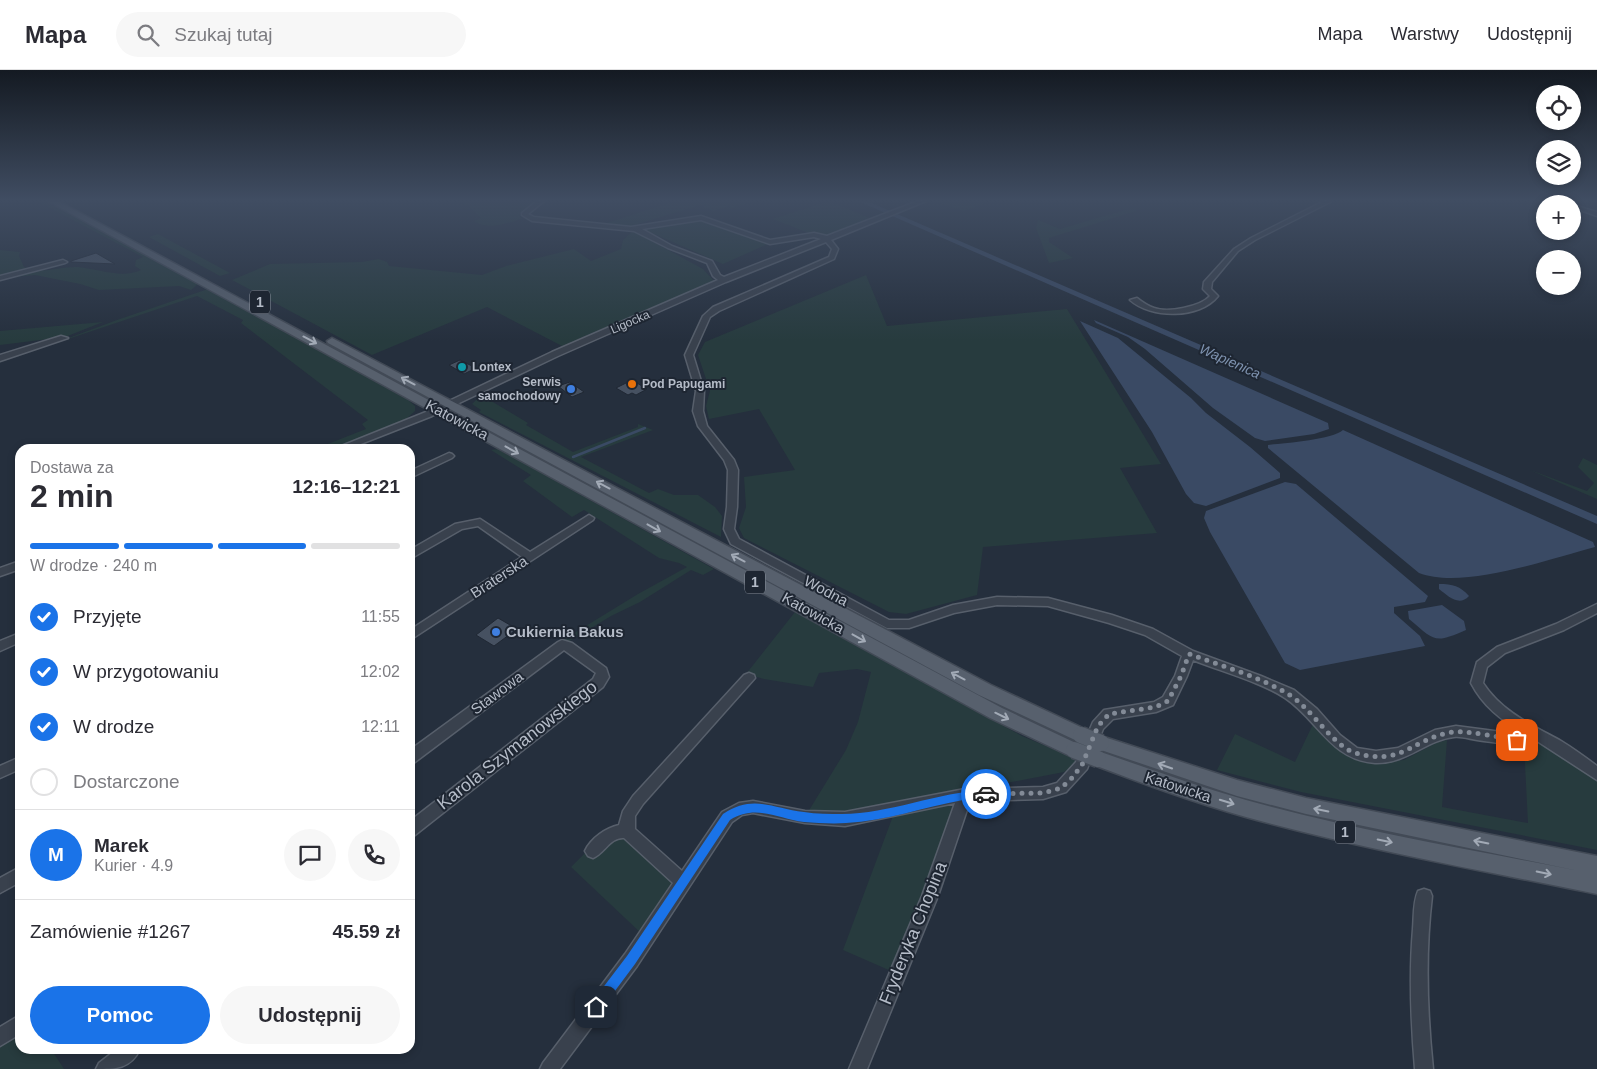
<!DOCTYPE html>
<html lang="pl">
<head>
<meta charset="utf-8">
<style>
  :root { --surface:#fff; --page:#f7f7f7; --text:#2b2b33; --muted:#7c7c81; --line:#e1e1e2; --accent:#1a73e8 }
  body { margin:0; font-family:Arial,sans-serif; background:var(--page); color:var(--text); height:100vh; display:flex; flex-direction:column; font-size:19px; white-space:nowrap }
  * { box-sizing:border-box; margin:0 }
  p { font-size:16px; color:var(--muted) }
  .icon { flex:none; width:28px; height:28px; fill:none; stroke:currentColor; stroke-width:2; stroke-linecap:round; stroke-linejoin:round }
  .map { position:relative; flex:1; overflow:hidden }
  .details { position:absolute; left:15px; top:374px; width:400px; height:610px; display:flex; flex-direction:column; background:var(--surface); border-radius:15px; box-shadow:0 2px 8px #0003 }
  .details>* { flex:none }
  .buttons { position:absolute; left:1536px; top:15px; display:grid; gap:10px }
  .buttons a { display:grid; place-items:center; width:45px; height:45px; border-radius:50%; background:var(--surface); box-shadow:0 2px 8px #0003; font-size:25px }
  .pin { position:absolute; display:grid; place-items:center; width:42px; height:42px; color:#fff; margin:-21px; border-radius:10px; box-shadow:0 2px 8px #0006 }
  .courier { position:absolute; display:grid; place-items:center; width:50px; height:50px; margin:-25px; border:4px solid #1a73e8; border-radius:50%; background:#fff; color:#222; box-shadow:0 1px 6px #0007 }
  .summary em { font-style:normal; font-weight:700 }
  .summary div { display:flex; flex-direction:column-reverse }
  .summary { display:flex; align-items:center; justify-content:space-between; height:85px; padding:0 15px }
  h1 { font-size:32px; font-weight:700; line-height:38px }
  .bar { display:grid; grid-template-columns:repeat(4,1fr); gap:8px 5px; align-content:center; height:60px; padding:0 15px }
  .bar i { height:6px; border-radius:4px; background:var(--line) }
  .bar .active { background:var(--accent) }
  .bar p { grid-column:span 4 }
  .line { display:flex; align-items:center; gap:12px; padding:0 15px; border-top:1px solid var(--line) }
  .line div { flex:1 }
  .round { display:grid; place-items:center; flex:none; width:52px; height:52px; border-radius:26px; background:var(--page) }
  ol { padding:0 15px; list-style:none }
  li { display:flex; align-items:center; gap:15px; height:55px }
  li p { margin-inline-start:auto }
  li .icon { padding:5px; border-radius:50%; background:var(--accent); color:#fff; stroke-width:4 }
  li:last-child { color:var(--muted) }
  li i { width:28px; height:28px; border:2px solid var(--line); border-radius:50% }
  .primary-button { display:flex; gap:10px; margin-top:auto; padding:10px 15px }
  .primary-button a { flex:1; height:58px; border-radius:30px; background:var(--accent); color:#fff; font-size:20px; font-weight:700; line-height:58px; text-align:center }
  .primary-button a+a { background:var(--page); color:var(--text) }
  header { display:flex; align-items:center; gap:30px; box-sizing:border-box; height:70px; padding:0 25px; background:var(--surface); border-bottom:1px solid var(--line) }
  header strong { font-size:24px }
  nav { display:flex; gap:28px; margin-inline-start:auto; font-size:18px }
  .search { width:350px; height:45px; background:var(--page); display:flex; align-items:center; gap:12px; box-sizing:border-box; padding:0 18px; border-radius:28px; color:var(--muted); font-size:19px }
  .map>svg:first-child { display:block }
</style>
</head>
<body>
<header>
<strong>Mapa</strong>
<div class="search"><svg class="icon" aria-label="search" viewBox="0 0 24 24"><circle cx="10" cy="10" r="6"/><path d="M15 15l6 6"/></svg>Szukaj tutaj</div>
<nav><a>Mapa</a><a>Warstwy</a><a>Udostępnij</a></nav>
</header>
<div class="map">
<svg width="1597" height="999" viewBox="0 0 1597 999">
  <rect width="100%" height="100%" fill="#252f3d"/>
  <!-- green -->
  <path fill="#273b3e" d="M 37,131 L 44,131 L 71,144 L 198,214 L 191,220 L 179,216 L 99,220 L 80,214 L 35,205 L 0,208 L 0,180 L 20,182 L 19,186 L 24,197 C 42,205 59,196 78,197 C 98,199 123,209 141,200 L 135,196 L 136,190 L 143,187 Z
    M 457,131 L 536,131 L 521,142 L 519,145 L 521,149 C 507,153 488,161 474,151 L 481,148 L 468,135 Z
    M 675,131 L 753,131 L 732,138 L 729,136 L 713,141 L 700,135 L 628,157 L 604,154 Z
    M 828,131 L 870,148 L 828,165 L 811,164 L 773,149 Z
    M 934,131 L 983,131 L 983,134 L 964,141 Z
    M 1134,139 L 1136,141 L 1049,168 L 1049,172 L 1073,188 L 1049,193 L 1036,158 L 1038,150 L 1060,159 L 1125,140 Z
    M 695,150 L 700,150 L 770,173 L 723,194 L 643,159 Z
    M 633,161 L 703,199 L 714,211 L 562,276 L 487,237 L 372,285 L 232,210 L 270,194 L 362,192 L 379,189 L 387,192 L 389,196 L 482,205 L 506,196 L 574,179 L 591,191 L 621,179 L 623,170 Z
    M 158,164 L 230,203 L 220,206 L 149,167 Z
    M 866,205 L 887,256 L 1067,239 L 1161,394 L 1120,398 L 1157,463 L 983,477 L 977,525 L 906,544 L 889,542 L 744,468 L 739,458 L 746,437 L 744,407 L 795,400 L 759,339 L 709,349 L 706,336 L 710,321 L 698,285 L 705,272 Z
    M 208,219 L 408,330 L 415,336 L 415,341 L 404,351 L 396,355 L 330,379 L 315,379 L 366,359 L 362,354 L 368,350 L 241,253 L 243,250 L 197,226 L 50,275 L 117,250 Z
    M 103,252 L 65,267 L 0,275 L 0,261 Z
    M 481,325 L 528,353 L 526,355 L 573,382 L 638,357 L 638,354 L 653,360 L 581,387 L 649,423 L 658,419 L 674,425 L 698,425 L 715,437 L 722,446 L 721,467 L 479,342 L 481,340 L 472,334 Z
    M 498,379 L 714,499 L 703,505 L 691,500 L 640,532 L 611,546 L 568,572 L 558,573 L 638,524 L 687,497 L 679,493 L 659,488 L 584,440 L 572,447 L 523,411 L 531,405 L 491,380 Z
    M 1583,388 L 1597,395 L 1597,429 L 1530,400 L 1587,421 L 1594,413 L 1578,397 Z
    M 795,542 L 1022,666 L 1077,689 L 1070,698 L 1064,702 L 965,721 L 868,742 L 808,742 L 846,680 L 858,652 L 871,602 L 857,599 L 819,603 L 813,617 L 764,609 L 746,604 Z
    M 1314,652 L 1380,692 L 1404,690 L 1436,673 L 1447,670 L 1442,737 L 1528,753 L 1524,675 L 1539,673 L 1547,676 L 1597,710 L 1597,780 L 1301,722 L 1217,700 L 1235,664 L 1295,692 Z
    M 949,733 L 955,740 L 920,840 L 891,901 L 843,880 L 893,746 Z
    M 617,765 C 636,769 660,798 672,813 L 671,824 L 643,865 L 571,797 L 586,782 Z
    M 20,961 L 20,979 L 51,979 L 64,999 L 0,999 L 0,974 Z"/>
  <!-- water -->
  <path fill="#3a4a64" d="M 858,131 L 867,131 L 1597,446 L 1597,454 Z
    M 1094,250 L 1328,353 L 1329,359 L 1314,364 L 1265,371 L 1255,368 L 1213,338 L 1145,279 L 1128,267 L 1096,253 Z
    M 1080,251 L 1118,268 L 1191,328 L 1206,343 L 1250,377 L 1280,403 L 1280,408 L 1206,436 L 1194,433 L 1186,424 L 1152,362 Z
    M 1343,360 L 1593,472 L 1595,477 C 1549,489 1463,520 1419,503 L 1268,378 L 1268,375 C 1284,373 1332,370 1343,360 Z
    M 1285,412 L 1296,414 L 1428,526 L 1425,532 L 1394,537 L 1394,543 L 1420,566 L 1425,576 L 1300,600 L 1285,593 L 1210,462 L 1204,448 L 1206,441 Z
    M 1439,514 C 1453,514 1460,516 1469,526 C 1459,537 1448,526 1439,519 Z
    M 1442,535 L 1464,551 L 1466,560 C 1434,574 1435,571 1409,549 L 1408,541 Z"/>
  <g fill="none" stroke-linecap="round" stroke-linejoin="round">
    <!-- stream -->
    <path stroke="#3a4a64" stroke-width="2.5" d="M 573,387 L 645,358"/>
  </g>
  <!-- building -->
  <path fill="#465161" stroke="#202834" d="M 96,183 L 115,194 L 71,192 L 71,191 Z
    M 460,290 L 476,298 L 464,304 L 449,295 Z
    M 632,310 L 647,319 L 636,325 L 632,323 L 628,325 L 616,318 Z
    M 570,312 L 584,322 L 572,327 L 558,316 Z
    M 498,548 L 517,559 L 494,576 L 476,565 Z"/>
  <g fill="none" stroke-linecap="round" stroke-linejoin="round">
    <!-- minor casing -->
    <g stroke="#575f6b" stroke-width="3">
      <path id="minor" d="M 537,131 L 544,131 L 528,144 L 534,147 L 631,157 L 701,146 L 770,170 L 814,163 L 827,166 L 918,131 L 926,131 L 831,170 L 838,179 L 834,189 L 719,241 L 710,247 L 693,285 L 704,321 L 703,341 L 707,356 L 734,390 L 738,400 L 737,437 L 734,459 L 739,469 L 889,550 L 909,550 L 953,535 L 997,527 L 1048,528 L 1112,545 L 1153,559 L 1193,581 L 1261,606 L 1294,620 L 1317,639 L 1340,665 L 1357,678 L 1376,681 L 1398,678 L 1435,660 L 1456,656 L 1517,664 L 1523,663 C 1501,650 1483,636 1471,613 L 1477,592 L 1497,577 L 1556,554 L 1597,534 L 1597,543 L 1564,560 L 1505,583 L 1487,597 L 1483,613 C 1502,642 1532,655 1561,671 C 1574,679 1585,687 1597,696 L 1597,710 L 1537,671 C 1514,677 1500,673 1477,670 C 1470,669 1461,666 1454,667 C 1426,670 1407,694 1375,693 C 1331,690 1318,650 1285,628 C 1261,612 1220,601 1193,590 L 1187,606 L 1173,635 L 1156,642 L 1113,649 L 1103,659 L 1087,699 L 1066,722 L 1043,729 L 970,731 L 938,826 L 867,999 L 849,999 L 922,826 L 955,733 L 845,756 L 805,753 L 753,743 L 742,745 L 732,752 L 637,896 L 560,999 L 540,999 L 543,993 L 625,884 L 673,813 L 624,768 C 610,767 605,783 593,788 L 588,786 L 585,781 C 591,768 606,758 619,755 L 623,741 L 633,726 L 744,605 L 749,603 L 754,605 L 755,608 L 643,734 L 635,746 L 635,759 L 682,801 L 722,742 L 739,733 L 753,731 L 805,741 L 845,742 L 965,719 L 1043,717 L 1057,713 L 1076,692 L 1093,652 L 1104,640 L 1154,632 L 1163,627 L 1175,606 L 1182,586 L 1145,565 L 1109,553 L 1048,536 L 997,535 L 954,543 L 909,558 L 887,558 L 731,474 L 724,459 L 727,437 L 728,400 L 724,390 L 698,356 L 693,341 L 696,321 L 685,285 L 703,246 L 713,237 L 829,187 L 832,179 L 826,172 L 726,212 L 558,286 L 432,346 L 348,379 L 334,379 L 426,342 L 552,282 L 718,210 L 713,206 L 707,193 L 668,178 L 634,161 L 532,151 L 522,145 L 522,143 ZM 701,150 L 770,174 L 814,167 L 821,169 L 724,207 L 720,205 L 712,191 L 672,176 L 642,159 Z
        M 1324,131 L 1332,131 L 1255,170 L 1238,181 L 1212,212 L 1211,219 L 1218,226 C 1200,249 1151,249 1130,230 L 1137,228 C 1142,232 1148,236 1154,238 C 1168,243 1200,237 1210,226 L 1203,219 L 1204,212 L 1234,179 L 1251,168 Z
        M 1570,134 L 1597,142 L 1597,146 L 1572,137 L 1572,134 Z
        M 63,190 L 67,192 L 65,193 L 0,210 L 0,206 Z
        M 61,266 L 68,268 L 0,291 L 0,285 Z
        M 449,383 L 452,384 L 454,386 L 452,388 L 410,408 L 410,401 Z
        M 589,445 L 594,448 L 593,450 L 410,570 L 410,560 L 522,487 L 478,456 L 462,459 L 410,489 L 410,480 L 455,454 L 480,449 L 530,482 Z
        M 20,491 L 20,499 L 0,506 L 0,498 Z
        M 20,563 L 20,572 L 0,581 L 0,571 Z
        M 562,570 L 572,573 L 606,598 L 609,607 L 603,617 L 415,765 L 410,767 L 410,751 L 593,609 L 596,603 L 564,580 L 415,692 L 410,694 L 410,680 L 558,572 Z
        M 20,687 L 20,699 L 0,708 L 0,696 Z
        M 20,797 L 20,812 L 0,823 L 0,808 Z
        M 1424,819 L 1430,821 L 1432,826 C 1425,884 1427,941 1433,999 L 1415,999 C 1411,952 1409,906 1413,859 C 1414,847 1413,832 1418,821 Z
        M 20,945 L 20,964 L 0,976 L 0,957 Z
        M 117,979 L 140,979 C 131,999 115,999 96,999 L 99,993 Z"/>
    </g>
    <!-- major casing -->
    <g stroke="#424a56" stroke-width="3">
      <path id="major" d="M 48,131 L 58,131 L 1002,638 L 1080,675 L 1083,680 L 1080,685 L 1074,688 L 1068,685 L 990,648 Z
        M 332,268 L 991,615 L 1087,660 L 1090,665 L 1087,670 L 1081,672 L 1075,670 L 979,625 L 328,273 L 327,271 Z
        M 1101,666 L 1237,710 L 1306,728 L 1597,786 L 1597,824 C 1480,800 1361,779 1246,747 C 1193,732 1142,713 1091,694 L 1089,689 L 1091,684 L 1098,681 C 1147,698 1196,716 1246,730 C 1355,760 1468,779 1579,801 L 1306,744 L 1237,726 L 1095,678 L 1092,673 L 1095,668 Z"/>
    </g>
    <!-- minor -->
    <use href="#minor" fill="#39414d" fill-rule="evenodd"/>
    <!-- major -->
    <use href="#major" fill="#57606d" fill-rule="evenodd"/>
    <!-- major-bridge casing -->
    <g stroke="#424a56" stroke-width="19" stroke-linecap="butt">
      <path id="major-bridge" d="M 1081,665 L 1101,673
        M 1074,680 L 1098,689"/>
    </g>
    <!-- major-bridge -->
    <use href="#major-bridge" stroke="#57606d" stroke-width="16"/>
  </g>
  <!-- one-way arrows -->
  <defs><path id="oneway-shaft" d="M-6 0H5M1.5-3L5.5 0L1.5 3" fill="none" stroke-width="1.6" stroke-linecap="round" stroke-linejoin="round" transform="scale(1.25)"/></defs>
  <g stroke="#a2aab6">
    <use href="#oneway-shaft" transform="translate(310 270) rotate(28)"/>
    <use href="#oneway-shaft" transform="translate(408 311) rotate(-152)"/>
    <use href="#oneway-shaft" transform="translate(512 380) rotate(29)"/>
    <use href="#oneway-shaft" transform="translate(603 415) rotate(-152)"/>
    <use href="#oneway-shaft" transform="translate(654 458) rotate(29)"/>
    <use href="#oneway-shaft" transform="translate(738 488) rotate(-152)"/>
    <use href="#oneway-shaft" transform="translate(859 568) rotate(29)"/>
    <use href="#oneway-shaft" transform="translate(958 606) rotate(-152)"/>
    <use href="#oneway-shaft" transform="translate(1002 646) rotate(26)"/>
    <use href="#oneway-shaft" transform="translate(1165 696) rotate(-161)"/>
    <use href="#oneway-shaft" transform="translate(1227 732) rotate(17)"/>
    <use href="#oneway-shaft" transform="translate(1321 740) rotate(-168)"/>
    <use href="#oneway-shaft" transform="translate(1385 771) rotate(12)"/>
    <use href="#oneway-shaft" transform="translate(1481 772) rotate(-169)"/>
    <use href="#oneway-shaft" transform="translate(1544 803) rotate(12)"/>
  </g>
  <!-- sky -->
  <linearGradient id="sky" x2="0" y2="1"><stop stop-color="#141a22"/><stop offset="0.48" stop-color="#404d62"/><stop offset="1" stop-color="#404d62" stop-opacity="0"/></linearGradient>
  <rect width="1597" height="271" fill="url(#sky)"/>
  <!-- route -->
  <path fill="#1a73e8" d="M 986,720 L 991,724 C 987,732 971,729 963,730 C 924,737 886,751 846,753 C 833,754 817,753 804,752 C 777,748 755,734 730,750 L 635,894 L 600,941 L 596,943 L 592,941 L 590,937 L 592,932 L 627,886 L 723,744 C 753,724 771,738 804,742 C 816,744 830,744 842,744 C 889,744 938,722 986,720 Z"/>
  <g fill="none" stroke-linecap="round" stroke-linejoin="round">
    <!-- done -->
    <path stroke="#838b97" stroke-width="5" stroke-dasharray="0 9" d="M 986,724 L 1043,723 L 1061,718 L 1072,708 L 1082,695 L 1098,656 L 1109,644 L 1156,637 L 1168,631 L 1181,606 L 1189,584 C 1222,596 1258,606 1288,624 C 1311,637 1333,677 1356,683 C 1402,697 1415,667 1453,662 C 1467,660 1501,668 1517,670"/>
  </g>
  <!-- markers -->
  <circle fill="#0f9aa8" stroke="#1e2632" stroke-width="2" cx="462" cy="297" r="5"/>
  <circle fill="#e8710a" stroke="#1e2632" stroke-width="2" cx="632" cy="314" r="5"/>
  <g fill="#3f7fe0" stroke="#1e2632" stroke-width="2">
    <circle cx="571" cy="319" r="5"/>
    <circle cx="496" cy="562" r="5"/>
  </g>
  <g text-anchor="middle" stroke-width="4" stroke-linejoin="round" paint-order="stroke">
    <!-- far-street labels -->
    <g font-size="12" fill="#b5bcc8" stroke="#1e2632">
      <text transform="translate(630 252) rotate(-24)" y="4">Ligocka</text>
    </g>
    <!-- far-poi labels -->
    <g font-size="12" font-weight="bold" fill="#b5bcc8" stroke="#1e2632" text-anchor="start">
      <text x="472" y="301">Lontex</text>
      <text x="561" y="316" text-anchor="end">Serwis<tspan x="561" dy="14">samochodowy</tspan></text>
      <text x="642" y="318">Pod Papugami</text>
    </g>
    <!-- shield labels -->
    <g fill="#1e2632" stroke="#888f9b" stroke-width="1">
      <rect x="250" y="220.5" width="20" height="23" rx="4"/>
      <rect x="745" y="500.5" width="20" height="23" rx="4"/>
      <rect x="1335" y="750.5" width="20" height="23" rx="4"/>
    </g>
    <g font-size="14" font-weight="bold" fill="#b5bcc8">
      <text x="260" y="237">1</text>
      <text x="755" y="517">1</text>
      <text x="1345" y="767">1</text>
    </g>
    <!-- far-water labels -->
    <g font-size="14" font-style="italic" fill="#7e92af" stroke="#1e2632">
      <text transform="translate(1230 291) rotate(24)" y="5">Wapienica</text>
    </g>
    <!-- street labels -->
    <g font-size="15" fill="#b5bcc8" stroke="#1e2632">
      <text transform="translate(457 350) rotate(28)" y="5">Katowicka</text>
      <text transform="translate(499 507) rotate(-33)" y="5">Braterska</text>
      <text transform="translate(826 521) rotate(28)" y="5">Wodna</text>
      <text transform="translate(813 543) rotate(29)" y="5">Katowicka</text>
      <text transform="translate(497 623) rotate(-37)" y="5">Stawowa</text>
      <text transform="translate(1178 717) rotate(18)" y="5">Katowicka</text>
    </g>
    <!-- poi labels -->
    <g font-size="15" font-weight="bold" fill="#b5bcc8" stroke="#1e2632" text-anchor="start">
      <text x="506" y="567">Cukiernia Bakus</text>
    </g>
    <!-- near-street labels -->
    <g font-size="18" fill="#b5bcc8" stroke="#1e2632">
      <text transform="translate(517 675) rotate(-38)" y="6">Karola Szymanowskiego</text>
      <text transform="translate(913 863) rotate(-68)" y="6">Fryderyka Chopina</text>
    </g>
  </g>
</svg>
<div class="buttons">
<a><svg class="icon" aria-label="locate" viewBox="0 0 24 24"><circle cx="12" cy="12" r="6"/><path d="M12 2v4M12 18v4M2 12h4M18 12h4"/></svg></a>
<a><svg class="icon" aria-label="layers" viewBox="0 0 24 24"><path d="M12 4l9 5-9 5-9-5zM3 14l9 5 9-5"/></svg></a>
<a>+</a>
<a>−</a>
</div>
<div class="pin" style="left:1517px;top:670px;background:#ea580c"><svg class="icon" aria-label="bag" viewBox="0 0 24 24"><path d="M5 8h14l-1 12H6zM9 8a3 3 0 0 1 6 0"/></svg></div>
<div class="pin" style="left:596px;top:937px;background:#1f2937"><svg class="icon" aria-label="home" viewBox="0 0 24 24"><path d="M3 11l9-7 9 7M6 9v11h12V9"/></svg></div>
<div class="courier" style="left:986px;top:724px"><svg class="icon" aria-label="car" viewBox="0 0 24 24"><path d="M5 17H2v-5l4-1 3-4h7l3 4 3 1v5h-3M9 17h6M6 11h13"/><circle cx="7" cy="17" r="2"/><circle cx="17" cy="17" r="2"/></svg></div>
<section class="details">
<div class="summary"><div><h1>2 min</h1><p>Dostawa za</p></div><em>12:16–12:21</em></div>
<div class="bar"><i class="active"></i><i class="active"></i><i class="active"></i><i></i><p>W drodze · 240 m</p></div>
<ol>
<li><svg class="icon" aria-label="check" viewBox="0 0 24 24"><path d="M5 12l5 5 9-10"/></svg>Przyjęte<p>11:55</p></li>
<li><svg class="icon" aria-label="check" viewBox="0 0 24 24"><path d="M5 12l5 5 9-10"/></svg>W przygotowaniu<p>12:02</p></li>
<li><svg class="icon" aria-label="check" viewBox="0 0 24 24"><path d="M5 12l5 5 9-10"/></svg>W drodze<p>12:11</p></li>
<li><i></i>Dostarczone</li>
</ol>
<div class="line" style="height:90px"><b class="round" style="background:var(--accent);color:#fff">M</b><div><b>Marek</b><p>Kurier · 4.9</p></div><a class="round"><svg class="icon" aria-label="chat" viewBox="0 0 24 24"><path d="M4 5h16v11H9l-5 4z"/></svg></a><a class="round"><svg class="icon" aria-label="phone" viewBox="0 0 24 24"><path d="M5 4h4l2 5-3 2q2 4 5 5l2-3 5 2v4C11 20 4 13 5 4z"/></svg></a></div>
<div class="line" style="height:65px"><div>Zamówienie #1267</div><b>45.59 zł</b></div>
<div class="primary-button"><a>Pomoc</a><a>Udostępnij</a></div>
</section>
</div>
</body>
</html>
